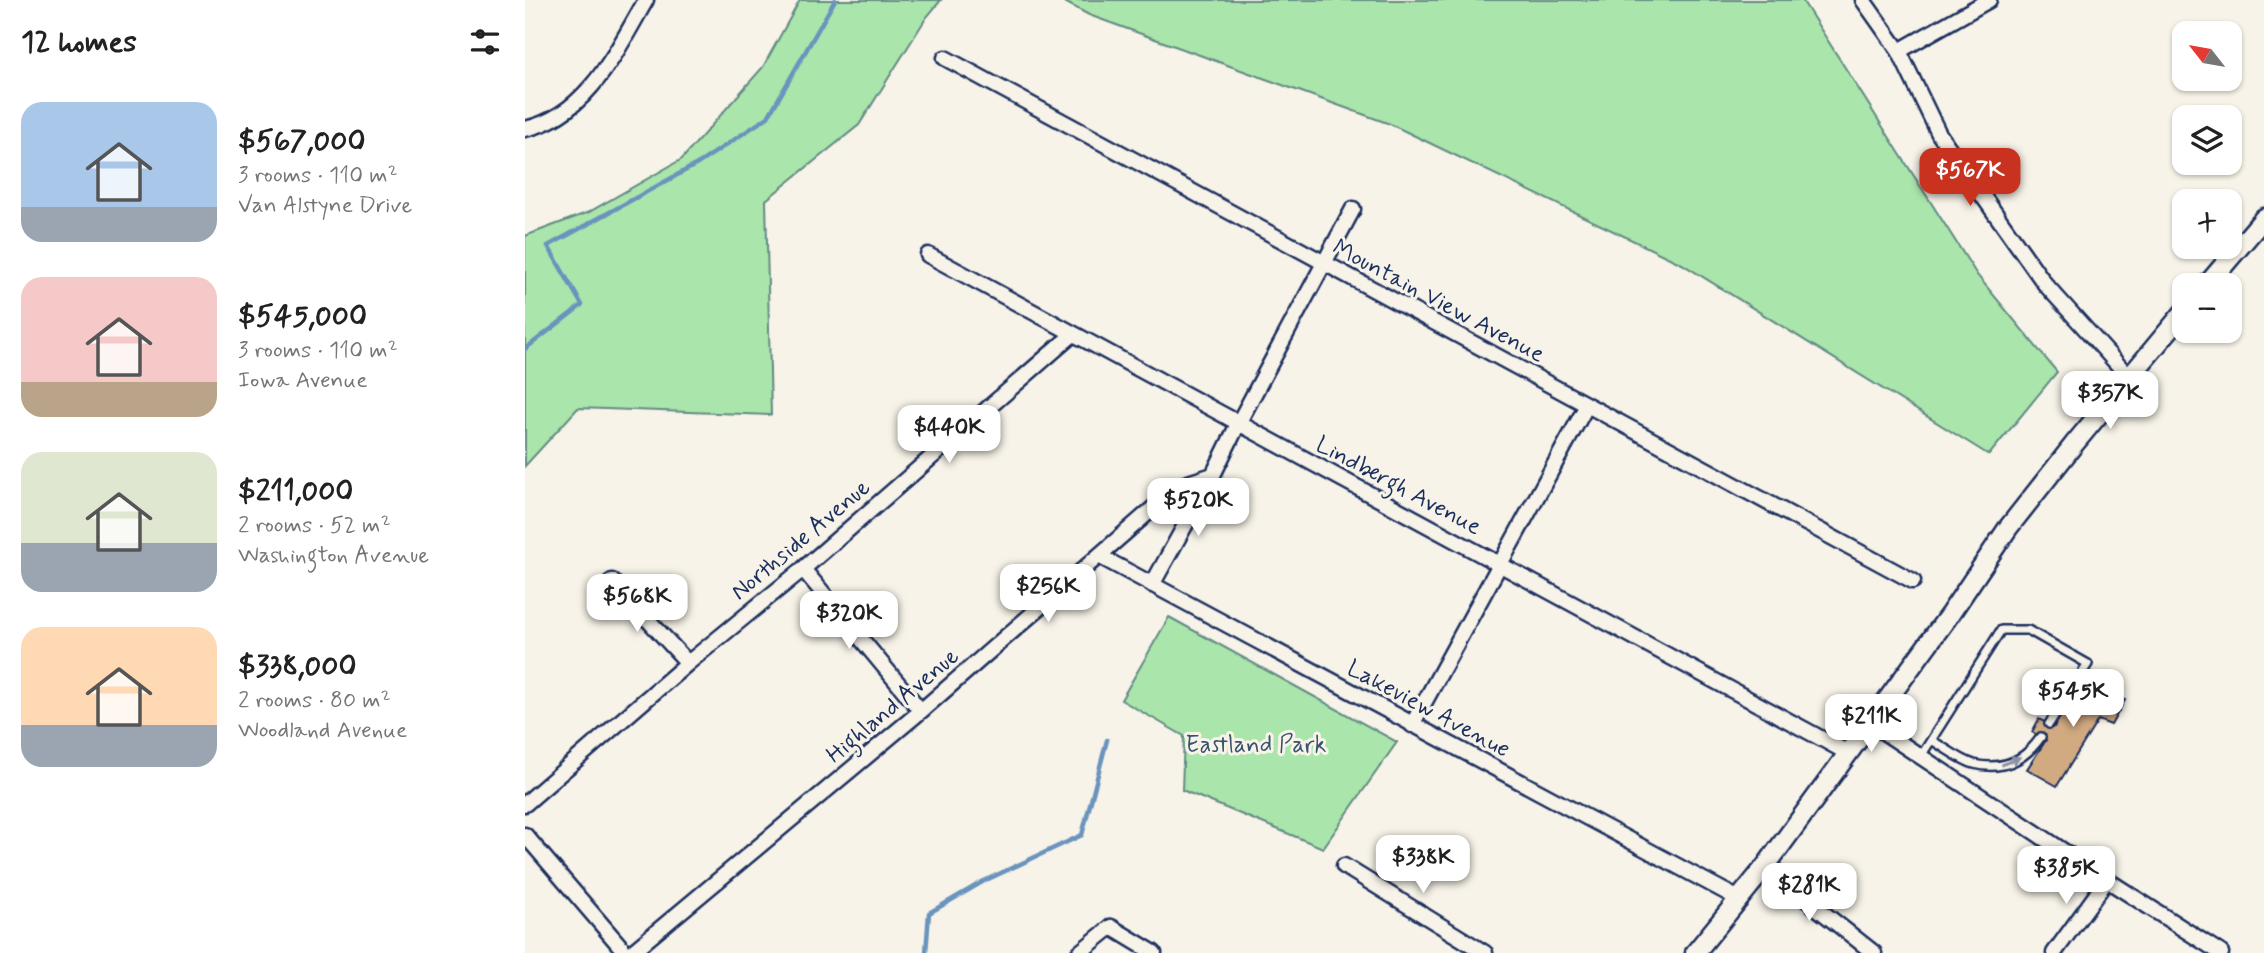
<!DOCTYPE html>
<html lang="en">
<head>
<meta charset="utf-8">
<style>
  body { margin:0; font-family:Mynerve,sans-serif; background:#f2f2f2; color:#222; height:100vh; display:flex; flex-direction:column; font-size:26px; white-space:nowrap }
  * { box-sizing:border-box; margin:0 }
  p { font-size:23px; color:#767676 }
  .icon { flex:none; width:38px; height:38px; fill:none; stroke:currentColor; stroke-width:2; stroke-linecap:round; stroke-linejoin:round }
  .map { position:relative; flex:1; overflow:hidden }
  .sheet { display:flex; flex-direction:column; background:#fff; width:525px }
  .sheet>* { flex:none }
  .needle { width:46px; rotate:301deg }
  .fabs { position:absolute; left:1647px; top:21px; display:grid; gap:14px }
  .fabs a { display:grid; place-items:center; width:70px; height:70px; border-radius:14px; background:#fff; box-shadow:0 2px 5px #0004; font-size:35px }
  .price { position:absolute; translate:-50% -60px; padding:0 16px; border-radius:14px; background:#fff; color:#222; font-size:23px; line-height:46px; filter:drop-shadow(0 2px 4px #0008) }
  .price::after { content:''; position:absolute; left:50%; top:42px; width:21px; height:16px; margin-left:-10px; background:inherit; clip-path:polygon(0 0,100% 0,50% 100%) }
  .price.on { background:#c8321e; color:#fff }
  ul { padding:0; list-style:none }
  li { display:flex; align-items:center; gap:21px; height:175px; padding:0 21px }
  li span { display:grid; place-items:center; flex:none; width:196px; height:140px; border-radius:21px; color:#555 }
  li>.icon { margin-inline-start:auto }
  span .icon { width:84px; height:84px; fill:#fffc; stroke-width:1 }
  li b { font-size:30px }
  h2 { display:flex; justify-content:space-between; align-items:center; height:84px; padding:0 21px; font-size:30px }
  main { display:flex; flex:1; min-height:0 }
  .map>svg:first-child { display:block }
</style>
</head>
<body>
<main>
<section class="sheet">
<h2>12 homes<svg class="icon" aria-label="filters" viewBox="0 0 24 24"><path d="M4 7h16M4 17h16"/><circle cx="9" cy="7" r="2"/><circle cx="15" cy="17" r="2"/></svg></h2>
<ul>
<li><span style="background:linear-gradient(#a9c7e8 75%,#9aa5b1 0)"><svg class="icon" aria-label="home" viewBox="0 0 24 24"><path d="M3 11l9-7 9 7M6 9v11h12V9"/></svg></span><div><b>$567,000</b><p>3 rooms · 110 m²</p><p>Van Alstyne Drive</p></div></li>
<li><span style="background:linear-gradient(#f6c9c9 75%,#b9a48a 0)"><svg class="icon" aria-label="home" viewBox="0 0 24 24"><path d="M3 11l9-7 9 7M6 9v11h12V9"/></svg></span><div><b>$545,000</b><p>3 rooms · 110 m²</p><p>Iowa Avenue</p></div></li>
<li><span style="background:linear-gradient(#dfe7d0 65%,#9aa5b1 0)"><svg class="icon" aria-label="home" viewBox="0 0 24 24"><path d="M3 11l9-7 9 7M6 9v11h12V9"/></svg></span><div><b>$211,000</b><p>2 rooms · 52 m²</p><p>Washington Avenue</p></div></li>
<li><span style="background:linear-gradient(#ffd9b3 70%,#9aa5b1 0)"><svg class="icon" aria-label="home" viewBox="0 0 24 24"><path d="M3 11l9-7 9 7M6 9v11h12V9"/></svg></span><div><b>$338,000</b><p>2 rooms · 80 m²</p><p>Woodland Avenue</p></div></li>
</ul>
</section>
<div class="map">
<svg width="1739" height="953" viewBox="0 0 1739 953">
  <rect width="100%" height="100%" fill="#f7f3e8"/>
  <filter id="ink" filterUnits="userSpaceOnUse"><feTurbulence type="fractalNoise" baseFrequency=".0143" numOctaves="2"/><feDisplacementMap in="SourceGraphic" scale="14" xChannelSelector="R" yChannelSelector="G"/><feConvolveMatrix kernelMatrix="1 2 1 2 8 2 1 2 1" color-interpolation-filters="sRGB"/></filter>
  <g filter="url(#ink)">
    <!-- green -->
    <path fill="#aae5ab" stroke="#628a84" stroke-width="2" d="M275,0H416L401,18L334,125L241,200L246,415L53,408L0,466V236L64,212L157,159L238,67Z
      M536,0H1277L1452,275L1532,372L1464,455L1157,264L865,124L564,15Z
      M644,617L872,742L798,848L657,790L659,736L596,700Z"/>
    <g fill="none" stroke-linecap="round" stroke-linejoin="round">
      <!-- stream -->
      <path stroke="#6a93bd" stroke-width="4.5" d="M0,349L57,305L23,246L174,163L243,117L310,0
        M401,953L404,913L459,881L557,835L582,740"/>
    </g>
    <!-- building -->
    <path fill="#d1aa82" stroke="#1b2f5e" stroke-width="2" d="M1561,676L1600,700L1586,725L1573,720L1532,786L1502,769L1521,740L1507,732L1514,719L1529,727Z"/>
    <g fill="none" stroke-linecap="round" stroke-linejoin="round">
      <!-- service casing -->
      <g stroke="#1b2f5e" stroke-width="12">
        <path id="service" d="M1406,740C1419,747 1435,760 1449,764C1478,771 1500,760 1516,737
          M1396,756L1476,630H1503L1563,664L1524,724"/>
      </g>
      <!-- minor casing -->
      <g stroke="#1b2f5e" stroke-width="19">
        <path id="minor" d="M1338,0L1374,51L1414,134L1520,284L1604,377
          M1374,51L1464,0
          M420,58L1388,581
          M0,129C62,116 92,50 121,0
          M403,255L1323,753
          M574,556L1214,899
          M278,569L396,711
          M87,581L163,663
          M627,585L688,475
          M1345,723L1582,880L1696,953
          M887,725L1062,405
          M0,804L163,663L278,569L547,335
          M0,835L101,953
          M819,866L960,953
          M1240,867L1349,953
          M106,953L396,711L633,504L660,484L688,475L713,424L828,209
          M554,953L586,927L629,953
          M1529,953L1582,880"/>
      </g>
      <!-- tertiary casing -->
      <g stroke="#1b2f5e" stroke-width="23">
        <path id="tertiary" d="M1682,285L1739,218
          M1170,953L1240,867L1425,614L1483,528L1550,443L1659,312"/>
      </g>
      <!-- service -->
      <use href="#service" stroke="#f7f3e8" stroke-width="7"/>
      <!-- minor -->
      <use href="#minor" stroke="#f7f3e8" stroke-width="14"/>
      <!-- tertiary -->
      <use href="#tertiary" stroke="#f7f3e8" stroke-width="18"/>
    </g>
    <!-- one-way arrows -->
    <defs><path id="oneway-solid" d="M-6-.8H1V-3.2L6.5 0L1 3.2V.8H-6Z" transform="scale(1.75)"/></defs>
    <use fill="#8991a3" href="#oneway-solid" transform="translate(1486 761) rotate(-23)"/>
  </g>
  <g text-anchor="middle" stroke-width="6" stroke-linejoin="round" paint-order="stroke">
    <!-- street labels -->
    <g font-size="24" fill="#1b2f5e" stroke="#f7f3e8">
      <text transform="translate(914 300) rotate(28)" y="8">Mountain View Avenue</text>
      <text transform="translate(874 485) rotate(28)" y="8">Lindbergh Avenue</text>
      <text transform="translate(275 539) rotate(-40)" y="8">Northside Avenue</text>
      <text transform="translate(367 705) rotate(-40)" y="8">Highland Avenue</text>
      <text transform="translate(904 708) rotate(28)" y="8">Lakeview Avenue</text>
    </g>
    <!-- park labels -->
    <g font-size="24" fill="#38536d" stroke="#f7f3e8">
      <text x="731" y="752">Eastland Park</text>
    </g>
  </g>
</svg>
<div class="fabs">
<a><svg class="needle" viewBox="-14 -14 28 28"><path d="M0-13l5 13h-10z" fill="#e53935"/><path d="M0 13l5-13h-10z" fill="#767676"/></svg></a>
<a><svg class="icon" aria-label="layers" viewBox="0 0 24 24"><path d="M12 4l9 5-9 5-9-5zM3 14l9 5 9-5"/></svg></a>
<a>+</a>
<a>−</a>
</div>
<b class="price on" style="left:1445px;top:208px">$567K</b>
<b class="price" style="left:1585px;top:431px">$357K</b>
<b class="price" style="left:424px;top:465px">$440K</b>
<b class="price" style="left:673px;top:538px">$520K</b>
<b class="price" style="left:523px;top:624px">$256K</b>
<b class="price" style="left:112px;top:634px">$568K</b>
<b class="price" style="left:324px;top:651px">$320K</b>
<b class="price" style="left:1548px;top:729px">$545K</b>
<b class="price" style="left:1346px;top:754px">$211K</b>
<b class="price" style="left:898px;top:895px">$338K</b>
<b class="price" style="left:1541px;top:906px">$385K</b>
<b class="price" style="left:1284px;top:923px">$281K</b>
</div>
</main>
</body>
</html>
